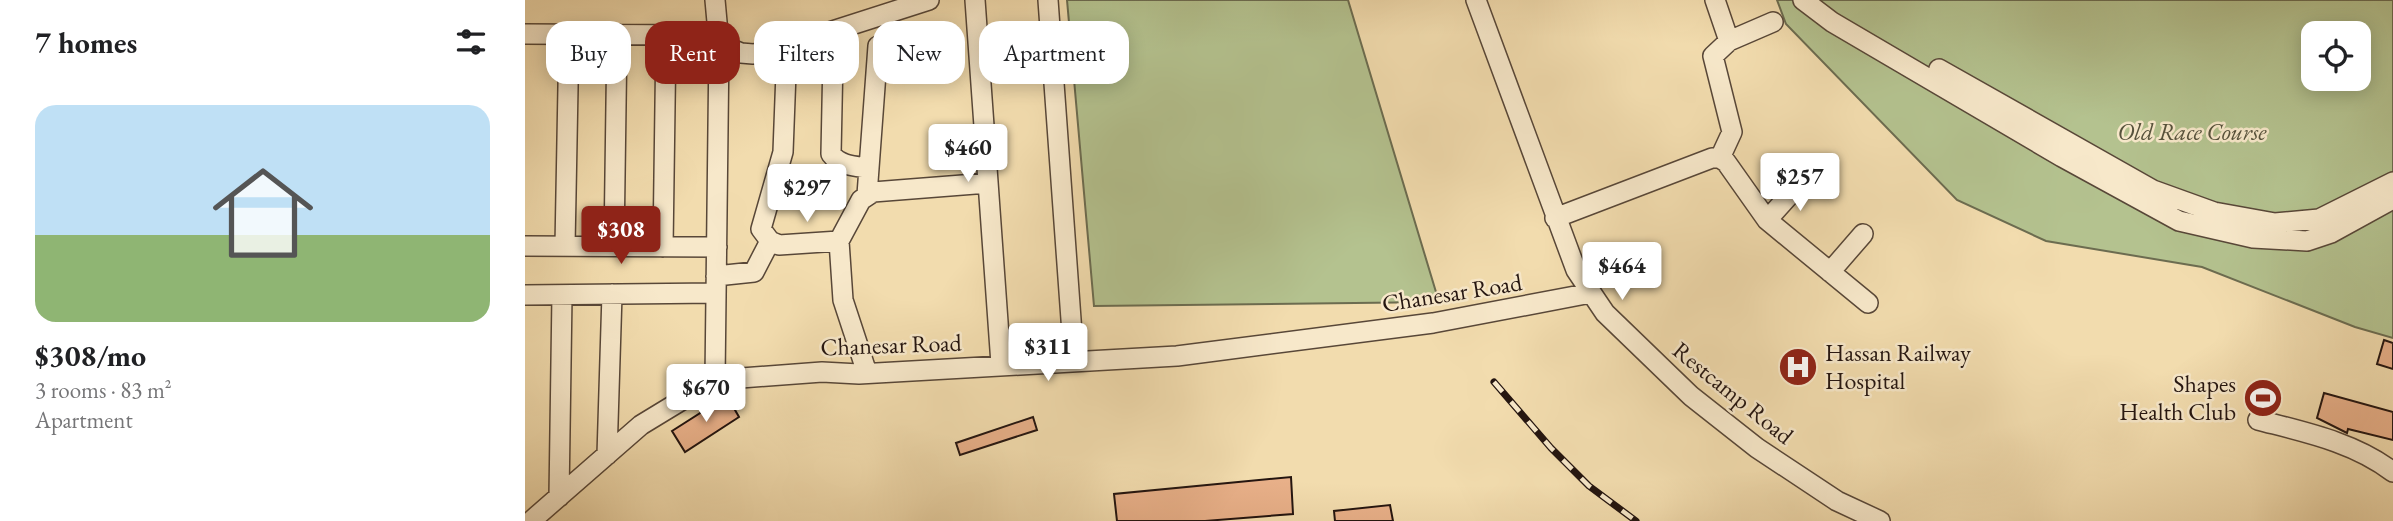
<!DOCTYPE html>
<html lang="en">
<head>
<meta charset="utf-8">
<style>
  body { margin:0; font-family:"EB Garamond",serif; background:#f2f2f2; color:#202124; height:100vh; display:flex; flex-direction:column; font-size:26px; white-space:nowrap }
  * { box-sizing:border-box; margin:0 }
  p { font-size:23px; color:#757577 }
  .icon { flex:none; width:38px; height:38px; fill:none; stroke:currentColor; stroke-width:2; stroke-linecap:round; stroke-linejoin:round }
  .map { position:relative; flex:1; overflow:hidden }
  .side { display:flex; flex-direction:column; background:#fff; width:525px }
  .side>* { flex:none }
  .banner { position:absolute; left:21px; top:21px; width:665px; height:63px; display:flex; gap:14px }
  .controls { position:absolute; left:1776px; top:21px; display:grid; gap:14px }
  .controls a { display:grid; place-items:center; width:70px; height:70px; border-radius:14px; background:#fff; box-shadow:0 4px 18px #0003; font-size:35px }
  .price { position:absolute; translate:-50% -60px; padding:0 16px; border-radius:7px; background:#fff; color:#222; font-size:23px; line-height:46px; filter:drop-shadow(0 2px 4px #0008) }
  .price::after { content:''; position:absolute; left:50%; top:42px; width:21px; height:16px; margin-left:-10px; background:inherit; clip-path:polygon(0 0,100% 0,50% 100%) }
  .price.on { background:#8f2418; color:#fff }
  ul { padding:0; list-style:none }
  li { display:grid; align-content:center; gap:14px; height:371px; padding:0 35px }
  li span { display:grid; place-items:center; height:217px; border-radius:21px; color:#555 }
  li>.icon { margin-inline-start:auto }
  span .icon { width:126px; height:126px; fill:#fffc; stroke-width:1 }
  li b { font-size:30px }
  h2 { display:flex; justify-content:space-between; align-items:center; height:84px; padding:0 35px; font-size:30px }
  .chip { padding:0 24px; border-radius:21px; background:#fff; box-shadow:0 4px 18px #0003; font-size:24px; line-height:63px }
  .chip.on { background:#8f2418; color:#fff }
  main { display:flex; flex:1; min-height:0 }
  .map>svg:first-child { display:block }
</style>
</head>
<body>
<main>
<section class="side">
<h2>7 homes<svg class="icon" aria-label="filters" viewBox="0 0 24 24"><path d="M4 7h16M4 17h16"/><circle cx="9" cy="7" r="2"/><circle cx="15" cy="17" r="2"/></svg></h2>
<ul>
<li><span style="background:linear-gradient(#bfe0f5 60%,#8fb573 0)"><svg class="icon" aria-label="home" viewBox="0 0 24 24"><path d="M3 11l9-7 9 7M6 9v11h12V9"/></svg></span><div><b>$308/mo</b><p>3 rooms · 83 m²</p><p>Apartment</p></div></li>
</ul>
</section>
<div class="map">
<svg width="1868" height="521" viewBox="0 0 1868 521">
  <rect width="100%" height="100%" fill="#f2dcae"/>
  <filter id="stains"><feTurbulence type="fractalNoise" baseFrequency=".00286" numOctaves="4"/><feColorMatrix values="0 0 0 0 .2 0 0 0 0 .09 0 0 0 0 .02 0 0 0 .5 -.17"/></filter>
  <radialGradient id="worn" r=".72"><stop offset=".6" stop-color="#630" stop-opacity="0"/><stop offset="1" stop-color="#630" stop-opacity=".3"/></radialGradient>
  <!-- green -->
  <path fill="#b4c28f" stroke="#6c6c50" stroke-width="2" fill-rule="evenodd" d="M542,0H823L914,302L569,306Z
    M1252,0H1868V338L1830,327L1677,267L1521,241L1432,200L1261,24ZM1788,33H1834V79H1788Z"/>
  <!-- building -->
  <path fill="#e8b089" stroke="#241510" stroke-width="2" d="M1859,340L1868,343V369L1852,364Z
    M1799,393L1868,412V440L1823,429L1822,433L1792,418Z
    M202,396L214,417L160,452L147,431Z
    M508,417L512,430L435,455L431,443Z
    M766,477L768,514L680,521H592L589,494Z
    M865,505L868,521H810L809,511Z"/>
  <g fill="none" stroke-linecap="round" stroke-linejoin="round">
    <!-- minor casing -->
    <g stroke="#584738" stroke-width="22">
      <path id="minor" d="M190,0L194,44L190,380
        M450,0L476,364
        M523,0L549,361
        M951,0L1051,270L1080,313L1166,396L1232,448L1312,501L1355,521
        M1190,0L1204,41L1188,56L1207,132L1195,158
        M1278,0L1307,22L1537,157L1654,221L1728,238L1782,241L1806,233L1868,199
        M0,34L172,35L216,53L228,54L245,51L404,0
        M1204,41L1248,22
        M262,46L258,152L236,229L245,241L254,245L314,241L336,200L348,192L463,183
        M308,57L306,154C315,166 329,166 344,168
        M1414,69L1628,190L1689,212L1750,223L1794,219L1868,182
        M342,195L353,46
        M1030,218L1187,158H1195L1201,162L1242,220L1343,303
        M1242,220L1279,179
        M314,241L318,300L342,373
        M0,246L192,247
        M40,246L44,34
        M89,246L92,34
        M138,247L141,35
        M1305,272L1338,234
        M191,276L229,272L245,241
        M0,295L191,293
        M1733,420C1779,432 1829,442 1868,472
        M82,455L87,294
        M34,497L37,295
        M6,521L116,425L190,380L297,372L334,374L652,356L908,323L1066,293"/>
    </g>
    <!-- minor -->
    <use href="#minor" stroke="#f7e8ca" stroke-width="19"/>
    <!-- rail casing -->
    <g stroke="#241510" stroke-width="7">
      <path id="rail" d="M969,382L1026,448L1064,486L1111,521"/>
    </g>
    <!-- rail -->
    <use href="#rail" stroke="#f7e8ca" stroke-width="4.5" stroke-dasharray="13" stroke-linecap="butt"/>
  </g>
  <!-- icons -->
  <defs>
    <g id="hospital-disc" transform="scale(2.0125)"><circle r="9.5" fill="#8f2418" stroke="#f7e8ca"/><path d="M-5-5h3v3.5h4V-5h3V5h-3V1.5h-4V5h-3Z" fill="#fff"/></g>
    <g id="stadium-disc" transform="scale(2.0125)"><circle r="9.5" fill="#8f2418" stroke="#f7e8ca"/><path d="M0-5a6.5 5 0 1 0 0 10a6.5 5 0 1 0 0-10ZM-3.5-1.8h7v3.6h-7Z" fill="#fff"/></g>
  </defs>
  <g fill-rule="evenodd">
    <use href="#hospital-disc" x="1273" y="367"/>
    <use href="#stadium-disc" x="1738" y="398"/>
  </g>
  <g text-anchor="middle" stroke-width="5" stroke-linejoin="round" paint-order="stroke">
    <!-- park labels -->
    <g font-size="24" font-style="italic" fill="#56523c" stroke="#f7e8ca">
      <text x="1667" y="140">Old Race Course</text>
    </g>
    <!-- street labels -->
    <g font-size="24" fill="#241510" stroke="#f7e8ca">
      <text transform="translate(927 293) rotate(-9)" y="8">Chanesar Road</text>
      <text transform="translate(366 345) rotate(-2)" y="8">Chanesar Road</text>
      <text transform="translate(1208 393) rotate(39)" y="8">Restcamp Road</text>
    </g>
    <!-- poi labels -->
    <g font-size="24" fill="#241510" stroke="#f7e8ca" text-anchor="start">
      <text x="1300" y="361">Hassan Railway<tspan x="1300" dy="28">Hospital</tspan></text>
      <text x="1711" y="392" text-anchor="end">Shapes<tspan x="1711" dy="28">Health Club</tspan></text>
    </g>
  </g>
  <rect width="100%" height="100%" filter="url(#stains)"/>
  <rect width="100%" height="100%" fill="url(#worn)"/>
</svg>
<div class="controls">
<a><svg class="icon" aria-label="locate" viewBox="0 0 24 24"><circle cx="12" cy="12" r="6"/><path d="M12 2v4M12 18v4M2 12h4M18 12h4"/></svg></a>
</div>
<b class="price" style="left:443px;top:184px">$460</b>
<b class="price" style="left:1275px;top:213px">$257</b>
<b class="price" style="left:282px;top:224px">$297</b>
<b class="price on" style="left:96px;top:266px">$308</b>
<b class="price" style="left:1097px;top:302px">$464</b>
<b class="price" style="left:523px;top:383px">$311</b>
<b class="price" style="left:181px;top:424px">$670</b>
<div class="banner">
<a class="chip">Buy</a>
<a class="chip on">Rent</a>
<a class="chip">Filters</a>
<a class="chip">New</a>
<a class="chip">Apartment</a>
</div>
</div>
</main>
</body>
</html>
